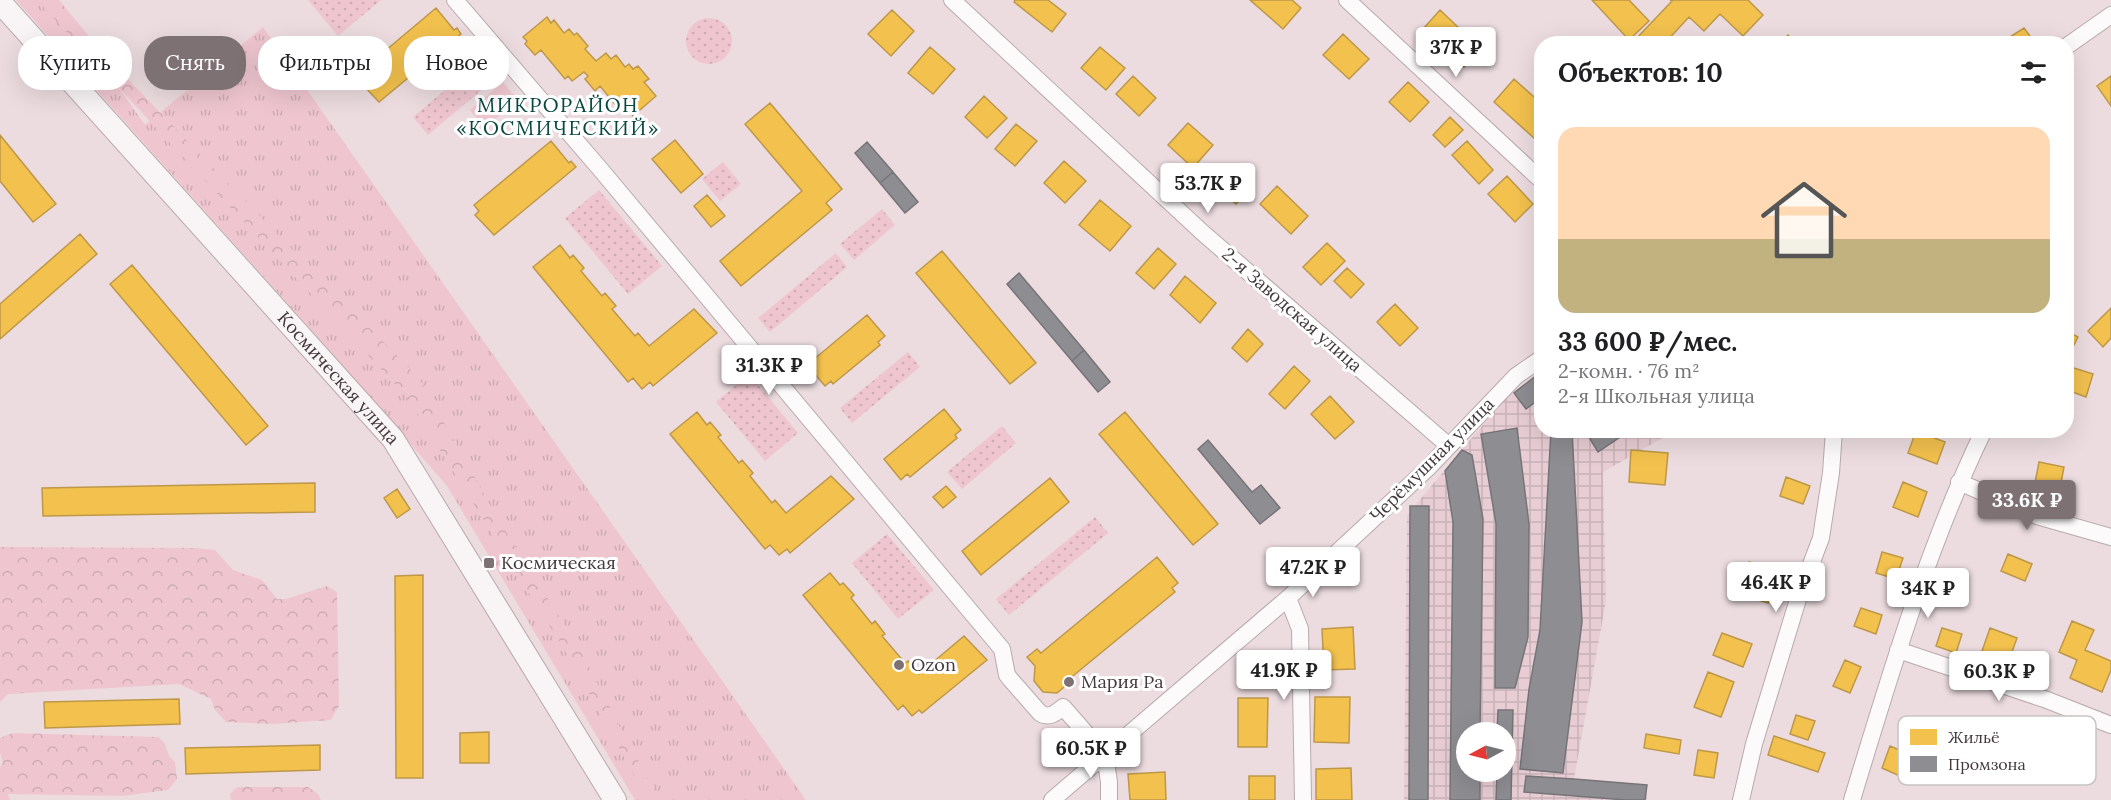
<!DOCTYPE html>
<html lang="ru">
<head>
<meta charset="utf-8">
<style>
  body { margin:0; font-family:Lora,serif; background:#f6f6f6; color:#202124; height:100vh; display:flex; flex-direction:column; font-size:22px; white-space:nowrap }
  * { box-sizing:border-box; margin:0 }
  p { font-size:20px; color:#757577 }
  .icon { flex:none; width:33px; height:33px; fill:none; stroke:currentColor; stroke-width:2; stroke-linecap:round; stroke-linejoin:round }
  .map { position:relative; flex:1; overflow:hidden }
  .details { position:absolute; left:1534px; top:36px; width:540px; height:402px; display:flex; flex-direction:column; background:#fff; border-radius:24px; box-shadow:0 6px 24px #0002 }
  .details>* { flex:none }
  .top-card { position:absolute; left:18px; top:36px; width:570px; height:54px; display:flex; gap:12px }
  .needle { width:39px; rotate:263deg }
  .buttons { position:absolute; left:1456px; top:722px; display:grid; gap:12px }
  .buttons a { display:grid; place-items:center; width:60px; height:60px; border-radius:50%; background:#fff; box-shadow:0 6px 24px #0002; font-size:30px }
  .price { position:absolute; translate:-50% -51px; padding:0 14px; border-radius:6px; background:#fff; color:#222; font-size:20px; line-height:39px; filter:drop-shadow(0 2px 3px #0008) }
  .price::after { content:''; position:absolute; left:50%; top:36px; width:18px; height:14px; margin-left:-9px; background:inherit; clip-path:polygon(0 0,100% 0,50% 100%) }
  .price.on { background:#7e7174; color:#fff }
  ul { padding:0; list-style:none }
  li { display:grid; align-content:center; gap:12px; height:318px; padding:0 24px }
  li+li { border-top:2px solid #e0e0e0 }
  li span { display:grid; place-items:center; height:186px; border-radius:18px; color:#555 }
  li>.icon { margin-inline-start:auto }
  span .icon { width:108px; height:108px; fill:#fffc; stroke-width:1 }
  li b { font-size:26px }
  h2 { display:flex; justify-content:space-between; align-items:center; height:72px; padding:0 24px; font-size:26px }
  .tag { padding:0 21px; border-radius:24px; background:#fff; box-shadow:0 6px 24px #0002; font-size:21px; line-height:54px }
  .tag.on { background:#7e7174; color:#fff }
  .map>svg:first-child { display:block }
</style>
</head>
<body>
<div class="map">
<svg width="2111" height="800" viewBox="0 0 2111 800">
  <defs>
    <pattern id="industrial-grid" width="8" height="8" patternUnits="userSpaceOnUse" patternTransform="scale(1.5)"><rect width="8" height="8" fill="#e8ced4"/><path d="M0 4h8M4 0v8" fill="none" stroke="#c8b2b7"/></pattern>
    <pattern id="grass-tufts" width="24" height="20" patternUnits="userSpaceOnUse" patternTransform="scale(1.5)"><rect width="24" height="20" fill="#efc6d0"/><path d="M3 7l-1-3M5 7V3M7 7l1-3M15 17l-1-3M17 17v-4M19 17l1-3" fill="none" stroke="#ceabb3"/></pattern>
    <pattern id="forest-crowns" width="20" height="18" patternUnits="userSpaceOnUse" patternTransform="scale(1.5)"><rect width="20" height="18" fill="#efc6d0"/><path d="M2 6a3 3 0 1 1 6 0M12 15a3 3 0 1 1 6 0" fill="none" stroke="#ceabb3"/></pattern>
    <pattern id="park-dots" width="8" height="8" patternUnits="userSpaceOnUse" patternTransform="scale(1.5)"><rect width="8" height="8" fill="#efc6d0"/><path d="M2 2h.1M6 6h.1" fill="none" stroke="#ceabb3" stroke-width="1.8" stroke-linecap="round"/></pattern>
  </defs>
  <rect width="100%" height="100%" fill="#ecdce0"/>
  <!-- industrial -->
  <path fill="url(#industrial-grid)" fill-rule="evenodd" d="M1542,373V430L1675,431L1603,472L1606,601L1574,779L1647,785V800H1404L1407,515L1506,397ZM1467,732H1506V771H1467Z"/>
  <!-- grass -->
  <path fill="url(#grass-tufts)" d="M16,0H57L145,125L263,27L806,800H635L447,486L305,323Z"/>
  <!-- forest -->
  <path fill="url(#forest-crowns)" d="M37,0H59L103,53L273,230L419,378L498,519L582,653L626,739L660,800H648L570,659L407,397Z
    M0,547L197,548L215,550L233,570L262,580L277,599H286L327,586L337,592L339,706L331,720L272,724L226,722L215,710L211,699L179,684L8,694L0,702Z
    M13,733L159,737L165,744L169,756L175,762L177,779L168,790L123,796L8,794L10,800H0V767L3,763L0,752V738Z
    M237,787H308L318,794L321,800H231L230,794Z"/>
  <!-- park -->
  <path fill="url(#park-dots)" d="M308,0H381L338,36Z
    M686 41a23 23 0 1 1 46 0a23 23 0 1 1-46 0Z
    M483,58L498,76L428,135L413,117Z
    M723,162L741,184L720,201L702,179Z
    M599,190L662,266L628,294L565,218Z
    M882,209L895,225L854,260L840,244Z
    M836,253L847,267L770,332L758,318Z
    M908,352L920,367L852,423L840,408Z
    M749,374L798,433L765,461L716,402Z
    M1002,426L1016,443L962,489L947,472Z
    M1095,517L1108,533L1009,615L996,599Z
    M887,534L934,590L898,619L852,563Z"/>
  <!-- garden -->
  <path fill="#efc6d0" d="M503,82L518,100L485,128L470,110Z"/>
  <!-- homes -->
  <path fill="#f2c14e" stroke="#be9848" stroke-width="1.5" d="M1015,0H1048L1066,14L1052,32L1014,2Z
    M1250,0H1292L1301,8L1283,29Z
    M1592,0H1629L1649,21L1629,40Z
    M1670,0H1748L1763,15L1743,36L1720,14L1704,31L1689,17L1664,44H1635L1633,42L1672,1Z
    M436,8L454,30L457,28L461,34L379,102L360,82L365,78L360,72Z
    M892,10L914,31L891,56L868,34Z
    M1440,10L1481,49L1464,67L1423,29Z
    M547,17L551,23L554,20L564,33L569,29L574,35L577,33L588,46L585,49L596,61L606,53L611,59L616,55L625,67L629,64L633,69L638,66L649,79L644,82L656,96L633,116L628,110L623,114L600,86L595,91L585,79L588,76L584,72L572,81L568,76L565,79L541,50L535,55L525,44L527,41L523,37Z
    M2024,28L2030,36L2019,44H2007L2005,40Z
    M1343,34L1369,59L1349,79L1323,55Z
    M1788,35L1797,44H1779Z
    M930,47L955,69L933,94L908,73Z
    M1100,47L1125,68L1106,90L1081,68Z
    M1133,76L1156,98L1139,116L1116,94Z
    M2111,76V106L2097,86Z
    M1514,79L1542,104V132L1535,139L1494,102Z
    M1408,82L1429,102L1410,122L1389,102Z
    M984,96L1007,118L987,138L965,117Z
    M770,103L842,189L826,203L832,210L741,286L720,261L802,191L745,124Z
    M1450,117L1463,130L1445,147L1433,135Z
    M1188,123L1213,145L1193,168L1168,145Z
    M1016,124L1037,141L1015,166L995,149Z
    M0,135L56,204L33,222L0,181Z
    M675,140L703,174L681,193L652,159Z
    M551,141L569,163L571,161L576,167L494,235L475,215L479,211L474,205Z
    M1467,141L1493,170L1479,184L1452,155Z
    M1064,161L1086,181L1065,203L1044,183Z
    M1227,169L1249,189L1236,204L1213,185Z
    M1507,176L1533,204L1515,222L1488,194Z
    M1277,186L1308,216L1291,234L1260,204Z
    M707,195L725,216L711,227L694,206Z
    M1100,200L1131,226L1110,251L1079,225Z
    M80,234L97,254L0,339V304Z
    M1327,243L1345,261L1321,285L1303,267Z
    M560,245L570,258L573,255L584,268L581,271L602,296L605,293L616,306L612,309L635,336L638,333L649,346L694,309L717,333L653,386L650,382L642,389L633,378L628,382L533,267Z
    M1158,248L1176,264L1154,289L1136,273Z
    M942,251L1036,363L1010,384L916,273Z
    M132,265L268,426L246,445L110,284Z
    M1347,268L1364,284L1351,298L1334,281Z
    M1185,276L1216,303L1200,323L1170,295Z
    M1395,304L1418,328L1400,346L1377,322Z
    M2111,308V338L2103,347L2088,331Z
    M867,315L885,336L878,342L880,345L833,384L831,381L825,386L807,365Z
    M1248,329L1263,344L1247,362L1232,348Z
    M2067,331L2078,337L2070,353L2067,351Z
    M1294,366L1310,381L1285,409L1269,394Z
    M2074,368L2093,374L2086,397L2067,390Z
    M1330,396L1354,422L1335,439L1311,414Z
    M944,409L961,430L955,435L957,438L910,477L907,474L901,480L884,459Z
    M697,412L707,425L710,422L721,435L718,437L739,463L742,460L753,473L750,476L772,503L775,500L786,513L831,476L854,499L790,553L787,549L779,555L770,545L765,549L670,434Z
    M1125,412L1218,524L1193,545L1099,434Z
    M1916,431L1945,442L1937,464L1908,453Z
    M1631,450L1668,453L1665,485L1629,482Z
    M2039,462L2064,467L2059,493L2034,488Z
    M1786,477L1810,486L1803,504L1780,496Z
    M1050,478L1069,502L981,575L962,551Z
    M1903,482L1927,492L1918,517L1893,507Z
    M315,483V512L43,516L42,488Z
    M946,486L956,497L943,508L933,497Z
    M397,489L410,509L397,518L384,498Z
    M1882,552L1903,558L1896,579L1876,573Z
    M2008,554L2032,564L2025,581L2001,571Z
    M1157,557L1178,583L1172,588L1175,592L1068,680L1070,682L1057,693L1043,692L1034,681L1035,666L1027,657L1037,649L1041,653Z
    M1749,562L1778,570L1768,603L1739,594Z
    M830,573L840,585L843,583L854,595L851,598L872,624L875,621L885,634L882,636L905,663L908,661L919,674L964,636L987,660L922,713L919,710L912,716L903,705L898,710L803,595Z
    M423,575V778H396L395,576Z
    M1861,608L1882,615L1876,634L1854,626Z
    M2072,621L2094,630L2085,650L2111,661V670L2102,692L2070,678L2077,660L2059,652Z
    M1353,627L1355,669L1324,670L1322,629Z
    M1942,628L1962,634L1956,653L1936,646Z
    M1990,628L2017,638L2008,663L1981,654Z
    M1722,633L1752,644L1743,667L1713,655Z
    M1845,660L1861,667L1850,693L1833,686Z
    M1708,672L1734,682L1721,717L1694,707Z
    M1315,697H1350L1349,743L1314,742Z
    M1238,698H1268L1267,747H1238Z
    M179,699L180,724L45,728L44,702Z
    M1796,715L1815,721L1808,740L1790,734Z
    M489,732V763H460V733Z
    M1646,734L1681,740L1679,754L1644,748Z
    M1774,736L1825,753L1818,772L1768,755Z
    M320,745V770L186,774L185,748Z
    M1890,746L1911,755L1902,777L1882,768Z
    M1698,750L1718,753L1714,778L1694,775Z
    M1351,768L1352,800H1316V769Z
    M1165,772L1166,800H1130L1128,774Z
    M1249,776H1275V800H1249Z"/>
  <!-- industry -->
  <path fill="#8d8d92" stroke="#777478" stroke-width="1.5" d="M867,142L893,172L880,183L855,153Z
    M893,172L918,202L905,213L880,183Z
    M1019,273L1084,350L1072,361L1007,284Z
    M1084,350L1110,382L1098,392L1072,361Z
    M1542,371V397L1526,409L1514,393Z
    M1517,428L1529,524L1528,637L1515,688H1495L1496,524L1481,434Z
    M1551,430H1572L1582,622L1563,773L1520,769L1529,689L1540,630Z
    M1602,430H1629V431L1598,452L1590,439Z
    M1208,440L1252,492L1261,485L1280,508L1260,524L1198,449Z
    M1462,450L1472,455L1483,519L1480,732H1467V771H1480V800H1450L1453,522L1445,471Z
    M1410,506H1429L1428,800H1409Z
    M1498,710H1513L1511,800H1496L1497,771H1506V732H1497Z
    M1526,776L1574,779L1647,785L1645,800H1626L1524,792Z"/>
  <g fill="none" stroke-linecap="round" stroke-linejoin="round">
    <!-- street casing -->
    <g stroke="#b7aaad" stroke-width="18">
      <path id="street" d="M455,0L601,170L1002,649L1007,675L1011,680L1040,713C1049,719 1056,713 1063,707L1105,755L1109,782V800
        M952,0L1203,233L1449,446
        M1347,0L1542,181
        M2067,46L2111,15
        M1959,482L2037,516L2111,537
        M1288,598L1300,629L1303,800
        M1898,650L2047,700L2111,725
        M1052,800L1288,598L1428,468L1516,376L1542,358
        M1741,800L1754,744L1799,596L1821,538L1831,473L1834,430
        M1852,800C1890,675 1927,548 1984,430"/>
    </g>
    <!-- secondary casing -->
    <g stroke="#b7aaad" stroke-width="24">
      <g id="secondary">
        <path id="s1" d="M0,2L393,439L615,800"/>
      </g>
    </g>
    <!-- street -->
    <use href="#street" stroke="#fcfafa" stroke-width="16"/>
    <!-- secondary -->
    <use href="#secondary" stroke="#f9f4f5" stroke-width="22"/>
  </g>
  <!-- markers -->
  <g fill="#7e7174" stroke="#fff" stroke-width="2">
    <rect x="483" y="557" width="12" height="12" rx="3"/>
    <circle cx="899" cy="665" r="6"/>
    <circle cx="1069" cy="682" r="6"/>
  </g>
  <g text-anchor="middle" stroke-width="6" stroke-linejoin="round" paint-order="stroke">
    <!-- street labels -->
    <g font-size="18" fill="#43383a" stroke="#fff">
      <text transform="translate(1292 310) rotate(41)" y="6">2-я Заводская улица</text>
      <text dy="6" stroke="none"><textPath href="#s1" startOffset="506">Космическая улица</textPath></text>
      <text transform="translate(1432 460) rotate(-45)" y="6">Черёмушная улица</text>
    </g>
    <!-- poi labels -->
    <g font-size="18" fill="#43383a" stroke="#fff" text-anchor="start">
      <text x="501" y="569">Космическая</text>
      <text x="911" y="671">Ozon</text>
      <text x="1081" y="688">Мария Ра</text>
    </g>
    <!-- neighbourhood labels -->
    <g font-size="20" letter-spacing="1.5" fill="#09473f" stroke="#fff">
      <text x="558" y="112">МИКРОРАЙОН<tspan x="558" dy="23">«КОСМИЧЕСКИЙ»</tspan></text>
    </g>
  </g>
  <!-- legend -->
  <rect x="1898" y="716" width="198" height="69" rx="9" fill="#fff" stroke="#c7c3c4" stroke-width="1.5"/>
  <rect x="1910" y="729" width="27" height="16" fill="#f2c14e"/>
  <rect x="1910" y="756" width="27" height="16" fill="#8d8d92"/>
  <g font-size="16" fill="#43383a">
    <text x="1948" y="743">Жильё</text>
    <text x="1948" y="770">Промзона</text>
  </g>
</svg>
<div class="buttons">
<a><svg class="needle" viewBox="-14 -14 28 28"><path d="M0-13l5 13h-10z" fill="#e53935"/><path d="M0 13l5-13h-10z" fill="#757577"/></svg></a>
</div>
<b class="price" style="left:1456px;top:78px">37K ₽</b>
<b class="price" style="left:1208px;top:214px">53.7K ₽</b>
<b class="price" style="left:769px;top:396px">31.3K ₽</b>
<b class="price on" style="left:2027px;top:531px">33.6K ₽</b>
<b class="price" style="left:1313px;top:598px">47.2K ₽</b>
<b class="price" style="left:1776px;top:613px">46.4K ₽</b>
<b class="price" style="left:1928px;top:619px">34K ₽</b>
<b class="price" style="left:1284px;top:701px">41.9K ₽</b>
<b class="price" style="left:1999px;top:702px">60.3K ₽</b>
<b class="price" style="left:1091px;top:779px">60.5K ₽</b>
<div class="top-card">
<a class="tag">Купить</a>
<a class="tag on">Снять</a>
<a class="tag">Фильтры</a>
<a class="tag">Новое</a>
</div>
<section class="details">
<h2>Объектов: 10<svg class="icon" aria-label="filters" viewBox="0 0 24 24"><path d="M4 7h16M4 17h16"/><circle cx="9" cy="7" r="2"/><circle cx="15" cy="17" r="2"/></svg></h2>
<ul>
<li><span style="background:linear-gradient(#ffd9b3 60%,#c2b280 0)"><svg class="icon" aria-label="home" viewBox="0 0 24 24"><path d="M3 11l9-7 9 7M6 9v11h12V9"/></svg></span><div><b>33 600 ₽/мес.</b><p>2-комн. · 76 m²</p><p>2-я Школьная улица</p></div></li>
</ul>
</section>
</div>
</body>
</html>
